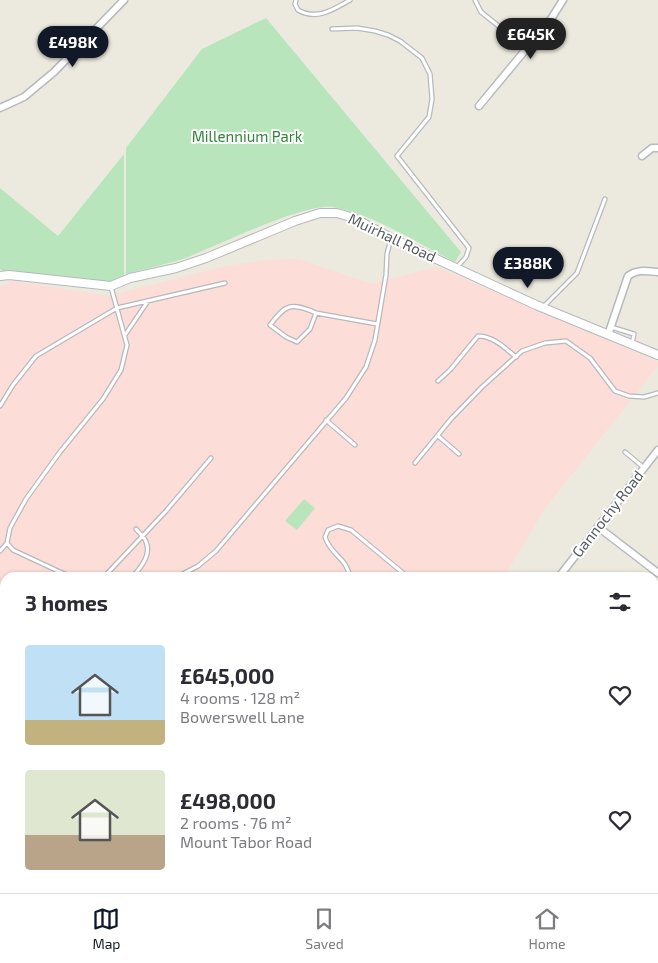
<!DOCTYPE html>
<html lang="en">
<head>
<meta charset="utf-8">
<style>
  body { margin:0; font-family:"Exo 2",sans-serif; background:#f2f2f3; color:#2b2b33; height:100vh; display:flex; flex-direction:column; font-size:19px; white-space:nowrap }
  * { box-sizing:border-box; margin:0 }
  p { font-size:16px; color:#7c7c81 }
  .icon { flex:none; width:28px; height:28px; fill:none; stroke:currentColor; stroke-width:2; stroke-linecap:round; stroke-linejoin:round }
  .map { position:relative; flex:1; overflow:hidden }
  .sheet { position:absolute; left:0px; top:572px; width:659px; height:321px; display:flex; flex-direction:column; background:#fff; border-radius:15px 15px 0 0; box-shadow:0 1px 4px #0004 }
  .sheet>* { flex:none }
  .price { position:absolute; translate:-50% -42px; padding:0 11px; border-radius:18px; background:#111827; color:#fff; font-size:16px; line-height:32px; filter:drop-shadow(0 1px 2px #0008) }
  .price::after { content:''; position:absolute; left:50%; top:30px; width:15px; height:11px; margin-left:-8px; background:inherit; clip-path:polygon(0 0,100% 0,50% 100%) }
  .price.selected { background:#222; color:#fff }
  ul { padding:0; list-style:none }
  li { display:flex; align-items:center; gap:15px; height:125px; padding:0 25px }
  li span { display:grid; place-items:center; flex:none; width:140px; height:100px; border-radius:5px; color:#555 }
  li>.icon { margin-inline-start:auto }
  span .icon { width:60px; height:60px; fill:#fffc; stroke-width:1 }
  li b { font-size:21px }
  h2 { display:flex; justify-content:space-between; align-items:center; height:60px; padding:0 25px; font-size:21px }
  .menu { display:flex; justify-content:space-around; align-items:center; height:70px; border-top:1px solid #e1e1e2; background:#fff; font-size:14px; color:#7c7c81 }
  .menu a { display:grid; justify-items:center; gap:2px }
  .menu .selected { color:#111827 }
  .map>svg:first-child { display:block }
</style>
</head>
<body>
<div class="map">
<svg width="658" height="893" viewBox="0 0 658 893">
  <rect width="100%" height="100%" fill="#eceade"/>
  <!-- medical -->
  <path fill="#fcddd7" d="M299,259L371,284L437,267L658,362V366L546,507L504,577L5,578V808L0,810V287L13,281L108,296L221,267L265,260Z"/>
  <!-- green -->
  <path fill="#b8e5bb" d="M266,18L461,252L455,262C420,244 370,213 333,207C302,203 218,246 185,258C166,265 146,268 126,274V148L202,49Z
    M124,154V273L126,280L111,286L9,275L0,269V188L58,236Z
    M304,499L315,508L297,530L285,521Z"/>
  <!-- water -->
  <path fill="#9bcdff" d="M658,817V857L654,854V820Z"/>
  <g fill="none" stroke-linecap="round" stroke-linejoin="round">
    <!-- stream -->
    <path stroke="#9bcdff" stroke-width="2.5" d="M0,818L5,817"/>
    <!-- service casing -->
    <g stroke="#b6b9be" stroke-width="5.5">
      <path id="service" d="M296,0L295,4L298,10C317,21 334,9 350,0
        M475,0L481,12L501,28
        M332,29L357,28L375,31L388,35L400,41L422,58L430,74L432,99L429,117L397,156L469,248L466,257L457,267
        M543,307L577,273L605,199
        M316,313C291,302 286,304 270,325L286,337L297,342L310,329L316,313L377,324
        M611,327L634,334L632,344
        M125,335L148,301
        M438,381L450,370L478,336C493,336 505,348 516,357
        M0,406L13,385L36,356L117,308L225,283
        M326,420L355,445
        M438,436L459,454
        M625,452L643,467
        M415,463L451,419L482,387L522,351L545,343L566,341L590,358L615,391L629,396L644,397L658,393
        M7,543L13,550L73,578
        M0,551L7,543L10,528L26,499L60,452L103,399L121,370L127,345L111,287
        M103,578L166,511L211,458
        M131,578C140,569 152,555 146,542C145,537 139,533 136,529
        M175,578L198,566L216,551L346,398L366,367L375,340L386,275L387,254L391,238
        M350,578C347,557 331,556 325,537L328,530L338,526L351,530L409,578
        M212,889L218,893
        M312,893L316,889"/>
    </g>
    <!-- minor casing -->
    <g stroke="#b6b9be" stroke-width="9">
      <path id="minor" d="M479,106L551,19L563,0
        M0,108L24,97L54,72L124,0
        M642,156L652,148H658
        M608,335L628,276C637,269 647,271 658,272
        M598,527L658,573
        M558,578L658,450
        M654,712L658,715
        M654,869L658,872
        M654,885H658
        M371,889L379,893
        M507,889L513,893
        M259,893L262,889
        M559,893L580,889
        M625,893L626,889"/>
    </g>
    <!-- tertiary casing -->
    <g stroke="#b6b9be" stroke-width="10">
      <path id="tertiary" d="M0,276L9,275L111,286L130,278L176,268L206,258L295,221L320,213H337L354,218L391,238L536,305L658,355"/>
    </g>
    <!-- service -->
    <use href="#service" stroke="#fff" stroke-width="3"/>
    <!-- minor -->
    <use href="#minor" stroke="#fff" stroke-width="6"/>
    <!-- tertiary -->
    <use href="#tertiary" stroke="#fff" stroke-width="8"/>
  </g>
  <g text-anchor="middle" stroke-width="4" stroke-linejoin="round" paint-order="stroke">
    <!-- park labels -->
    <g font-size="15" fill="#30863a" stroke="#fff">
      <text x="247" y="142">Millennium Park</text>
    </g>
    <!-- street labels -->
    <g font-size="15" fill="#575b60" stroke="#fff">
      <text transform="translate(392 238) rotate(25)" y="5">Muirhall Road</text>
      <text transform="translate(608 514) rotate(-52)" y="5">Gannochy Road</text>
    </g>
  </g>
</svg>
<b class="price selected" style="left:531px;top:60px">£645K</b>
<b class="price" style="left:73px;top:68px">£498K</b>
<b class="price" style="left:528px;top:289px">£388K</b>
<section class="sheet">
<h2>3 homes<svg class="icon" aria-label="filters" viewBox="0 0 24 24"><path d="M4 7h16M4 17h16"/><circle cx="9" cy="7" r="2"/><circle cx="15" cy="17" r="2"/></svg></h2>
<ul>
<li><span style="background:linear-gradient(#bfe0f5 75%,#c2b280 0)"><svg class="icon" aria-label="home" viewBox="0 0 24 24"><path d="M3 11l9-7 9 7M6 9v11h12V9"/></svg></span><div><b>£645,000</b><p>4 rooms · 128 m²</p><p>Bowerswell Lane</p></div><svg class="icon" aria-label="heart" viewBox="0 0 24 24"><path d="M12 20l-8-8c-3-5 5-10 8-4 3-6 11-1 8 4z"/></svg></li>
<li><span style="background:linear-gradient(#dfe7d0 65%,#b9a48a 0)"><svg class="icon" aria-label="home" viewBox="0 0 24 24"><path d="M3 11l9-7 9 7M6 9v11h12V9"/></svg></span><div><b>£498,000</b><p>2 rooms · 76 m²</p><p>Mount Tabor Road</p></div><svg class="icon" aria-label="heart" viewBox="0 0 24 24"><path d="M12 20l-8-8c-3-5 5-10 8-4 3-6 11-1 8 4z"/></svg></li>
</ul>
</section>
</div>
<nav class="menu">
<a class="selected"><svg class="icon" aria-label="map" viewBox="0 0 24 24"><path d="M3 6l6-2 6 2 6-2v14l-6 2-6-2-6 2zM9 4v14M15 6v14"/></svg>Map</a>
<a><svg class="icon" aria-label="saved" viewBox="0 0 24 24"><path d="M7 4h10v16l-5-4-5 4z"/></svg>Saved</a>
<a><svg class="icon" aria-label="home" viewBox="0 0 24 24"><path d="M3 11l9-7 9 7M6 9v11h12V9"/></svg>Home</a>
</nav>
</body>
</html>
